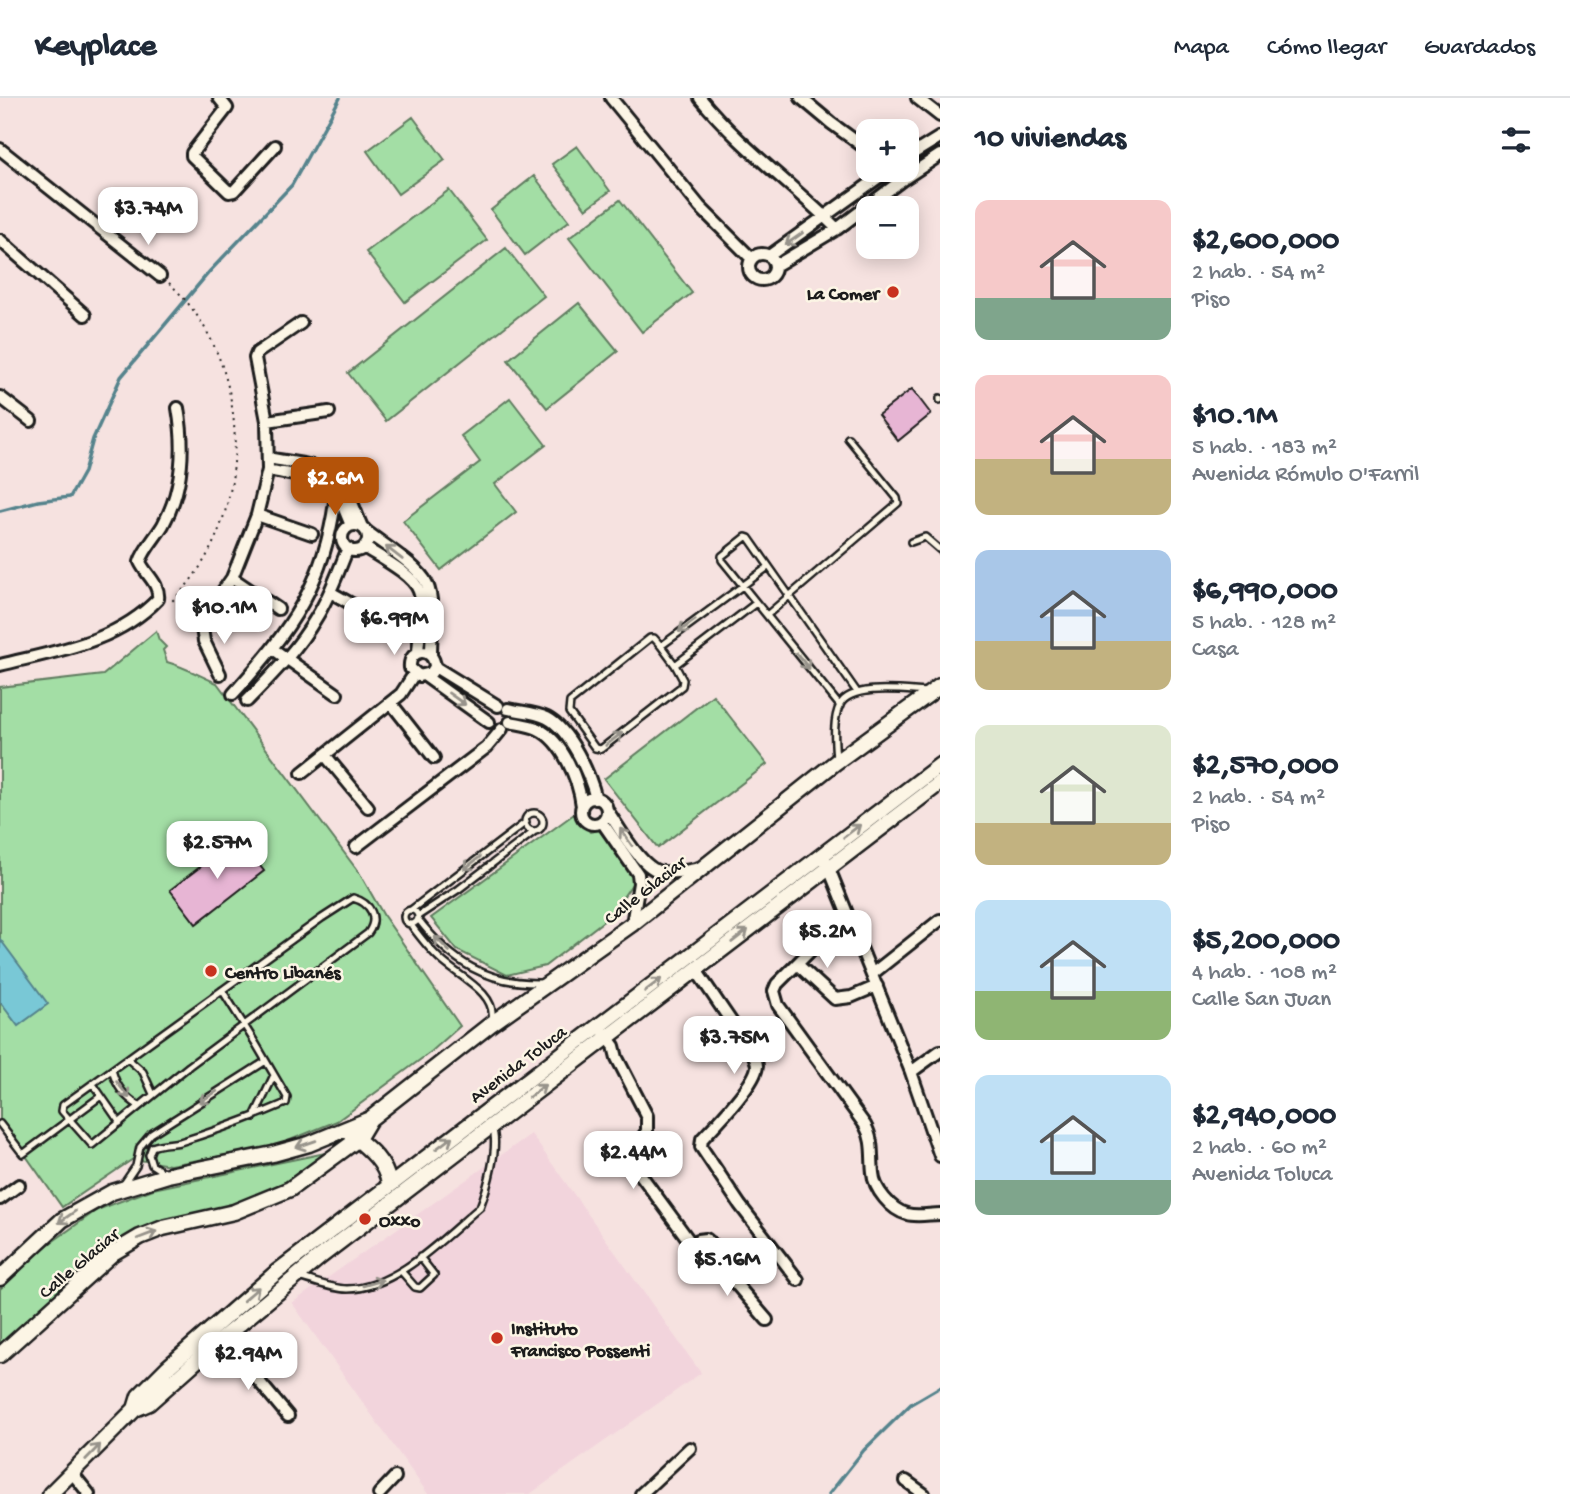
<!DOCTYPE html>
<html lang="es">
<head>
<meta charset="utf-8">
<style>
  body { margin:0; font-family:"Gochi Hand",sans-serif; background:#f6f6f7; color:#1f2937; height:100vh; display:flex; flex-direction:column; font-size:26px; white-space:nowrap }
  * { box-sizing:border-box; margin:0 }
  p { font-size:23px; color:#747a83 }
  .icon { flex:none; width:38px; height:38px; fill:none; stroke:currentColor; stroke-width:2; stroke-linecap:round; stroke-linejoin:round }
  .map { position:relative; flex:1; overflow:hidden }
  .side { display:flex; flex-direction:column; background:#fff; width:630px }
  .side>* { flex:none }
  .tools { position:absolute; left:856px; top:21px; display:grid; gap:14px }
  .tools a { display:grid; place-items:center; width:63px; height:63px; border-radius:14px; background:#fff; box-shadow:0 4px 18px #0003; font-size:35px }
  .price { position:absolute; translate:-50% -60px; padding:0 16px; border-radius:14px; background:#fff; color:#222; font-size:23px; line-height:46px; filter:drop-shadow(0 2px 4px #0008) }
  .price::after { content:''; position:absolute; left:50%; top:42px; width:21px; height:16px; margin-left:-10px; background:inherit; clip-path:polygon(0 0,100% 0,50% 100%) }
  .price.current { background:#b45309; color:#fff }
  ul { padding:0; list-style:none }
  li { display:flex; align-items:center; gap:21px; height:175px; padding:0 35px }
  li span { display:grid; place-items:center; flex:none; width:196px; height:140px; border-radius:14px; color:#555 }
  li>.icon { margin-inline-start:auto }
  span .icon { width:84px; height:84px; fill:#fffc; stroke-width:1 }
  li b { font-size:30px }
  h2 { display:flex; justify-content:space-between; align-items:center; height:84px; padding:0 35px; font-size:30px }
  header { display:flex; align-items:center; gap:42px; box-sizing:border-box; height:98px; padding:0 35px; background:#fff; border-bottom:2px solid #e0e1e3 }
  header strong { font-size:33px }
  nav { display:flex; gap:38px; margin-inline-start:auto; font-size:24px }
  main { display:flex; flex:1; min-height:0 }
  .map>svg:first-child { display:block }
</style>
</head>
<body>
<header>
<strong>Keyplace</strong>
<nav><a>Mapa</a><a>Cómo llegar</a><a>Guardados</a></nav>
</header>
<main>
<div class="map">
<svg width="940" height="1396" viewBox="0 0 940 1396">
  <rect width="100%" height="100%" fill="#f6e2e0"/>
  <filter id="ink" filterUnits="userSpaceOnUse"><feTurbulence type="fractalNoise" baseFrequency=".0143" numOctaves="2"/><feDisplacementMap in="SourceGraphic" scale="14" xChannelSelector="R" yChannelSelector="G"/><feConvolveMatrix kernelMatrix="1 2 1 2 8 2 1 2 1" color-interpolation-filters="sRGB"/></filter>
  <g filter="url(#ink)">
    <!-- built -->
    <path fill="#f2d4dc" d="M531,1036L701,1275L530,1396H428L292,1205Z"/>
    <!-- green -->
    <path fill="#a3dea5" stroke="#607d60" stroke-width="2" d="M413,19L445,62L398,96L367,53Z
      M577,48L610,93L586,111L552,66Z
      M534,78L569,123L525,157L491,112Z
      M449,92L487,142L405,204L366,154Z
      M620,102L692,195L642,234L569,140Z
      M506,150L544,198L386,323L348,275Z
      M579,205L618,253L547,310L508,262Z
      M510,300L546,347L495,386L516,414L441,472L403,423L480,364L461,338Z
      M156,533L159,542L166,549L163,552L167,564C185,569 200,578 217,585L360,776L384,818L460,928L432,953L337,1023L273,1049L170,1067L133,1061L62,1109L0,1021V589L103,577Z
      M713,597L767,666L658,750L604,681Z
      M574,716L590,734L599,732L632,775V786L610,818L545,868L507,877L457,852L431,820Z
      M335,1053L259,1100L183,1120L116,1146L0,1250V1191L38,1154L97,1112L153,1091Z"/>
    <!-- water -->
    <path fill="#79c8d6" stroke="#54838c" stroke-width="2" d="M0,841L48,906L18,928L0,904Z"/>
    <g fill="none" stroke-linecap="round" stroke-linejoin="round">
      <!-- stream -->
      <path stroke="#54838c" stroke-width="3.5" d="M0,413L38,403L70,399L84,374L93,341L121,279L210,173L292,87L340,0
        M829,1396L864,1352L911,1306L940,1289"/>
    </g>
    <!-- building -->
    <path fill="#e7b5d4" stroke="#1c1c1c" stroke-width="2" d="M912,291L931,316L898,343L878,317Z
      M238,740L264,773L196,826L170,792Z"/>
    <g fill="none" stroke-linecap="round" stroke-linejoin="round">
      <!-- service casing -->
      <g stroke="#1c1c1c" stroke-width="10">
        <path id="service" d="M940,300V302
          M911,444L925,439L940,452
          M756,505L675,567L683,582L682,588L601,651L595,650L569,614L570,604L650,540H654L661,548L768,469
          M767,517L898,405L897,400L848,340
          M661,548L675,567
          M840,608L722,462V458L746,439L749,440L857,594
          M836,662C835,646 832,622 840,607C851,585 906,593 928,594
          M525 724a9 9 0 1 1 18 0a9 9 0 1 1-18 0Z
          M353,800C371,805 379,820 368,835L189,968L92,1047L62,1013L63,1007L322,820Z
          M404 819a7 7 0 1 1 14 0a7 7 0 1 1-14 0Z
          M411,812L526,724
          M418,818L459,791L535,733
          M418,821C451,864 487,886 541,885
          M411,827C420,839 429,851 440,861C457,878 497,894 492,922
          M128,961L143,974L153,996
          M112,972C117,990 124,998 139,1008
          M93,986L120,1025
          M254,1019L274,977
          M0,1026L23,1056L101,998
          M152,1049C162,1045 170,1046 180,1044C216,1033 251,1020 286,1005L287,999L256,946L222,892
          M152,1049L149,1057L152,1067L166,1076
          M123,1087L136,1068L140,1049L151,1036L266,963
          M401,1173L415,1189L420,1190L434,1177L420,1159
          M299,1179C313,1183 332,1191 347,1191C396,1191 444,1139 480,1109C487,1091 500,1047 492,1030"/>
      </g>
      <!-- minor casing -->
      <g stroke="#1c1c1c" stroke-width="16">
        <path id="minor" d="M219,0L227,10L192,55V58L229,94L234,93L275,48
          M611,0L700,109L752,161
          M700,0C740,49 792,86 837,131
          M801,0L831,25L868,52
          M917,0L940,18
          M0,51L160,178
          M906,60L940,39
          M0,142L85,217
          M749 169a13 13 0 1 1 26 0a13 13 0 1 1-26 0Z
          M769,158L889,72
          M775,168L837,131L902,82L940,57
          M0,299L31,323
          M267,323L329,314
          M269,360C289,365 321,365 337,380C349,391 355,414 362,429
          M268,372C288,377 323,378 336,396C343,405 346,417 351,427
          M257,417L312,436
          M342 440a13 13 0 1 1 26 0a13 13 0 1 1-26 0Z
          M366,433C382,446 419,468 427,486C435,503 431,537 431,556
          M364,449C379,459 413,476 419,493C425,510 419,536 418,554
          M232,480L278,511
          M330,494L382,523
          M273,551L337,596
          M0,567C56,553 116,545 158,501C160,486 146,477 140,464C144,451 156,439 163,427C183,391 185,350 178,310
          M435,569L431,575L419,578L410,570C408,550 434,548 435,569L498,608
          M220,576L204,543L201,524L232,480L257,417L268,372L267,323L255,260L257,255L301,225
          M425,578L489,624
          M233,596C291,532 326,484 336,396
          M247,603C272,577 298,551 316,520C330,498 338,474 348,450
          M391,605L434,660
          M508,611C521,614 535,614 547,620C570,632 590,676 596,701
          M510,624C519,626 530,627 538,631C563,643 579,683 582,708
          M325,657L368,709
          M302,675L401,596L414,576
          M581 713a13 13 0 1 1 26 0a13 13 0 1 1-26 0Z
          M607,712C619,729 642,772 662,774C675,776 689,772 701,770
          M602,724L638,776L639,785L632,826
          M356,749L487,649L502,631
          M826,763L911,974L940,1058
          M818,845L777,886L774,893L778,907L865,1027C874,1043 871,1057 873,1075C874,1091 891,1112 907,1116C916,1119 930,1116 940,1116
          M797,866L835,901L851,899L877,888
          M696,872L754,957C755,961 757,965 757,968C756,986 714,1028 702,1041L701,1049L740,1107L798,1182
          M872,876L940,822
          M604,935L614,948L617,960L647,1018V1033L633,1053L632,1060L635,1069L693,1148L694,1156L704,1161L713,1153L712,1146L706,1141L698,1142L693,1148
          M911,974L940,953
          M0,1101L19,1087
          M711,1157L767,1222
          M212,1249L219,1257L252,1275L288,1318
          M73,1376L89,1396
          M906,1383L924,1396
          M379,1396L395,1379
          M641,1396L690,1350"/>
      </g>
      <!-- tertiary casing -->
      <g stroke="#1c1c1c" stroke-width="19">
        <path id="tertiary" d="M351,1036C368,1050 386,1064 389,1086
          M0,1180L62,1122L112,1094L168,1077L273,1056L309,1046L370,1021L491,926L632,826L836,664L940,588
          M0,1257L113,1155L140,1139L163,1130L234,1114L290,1091L358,1041L370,1021
          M135,1311L139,1298L168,1269L278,1173L940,667
          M50,1396L135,1311L149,1305L212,1249L320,1159L940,685"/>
      </g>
      <!-- path -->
      <path stroke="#1c1c1c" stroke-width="2" stroke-dasharray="2 5" stroke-linecap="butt" d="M169,185C256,265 257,424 170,505"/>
      <!-- service -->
      <use href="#service" stroke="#fcf5e5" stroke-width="5"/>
      <!-- minor -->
      <use href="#minor" stroke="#fcf5e5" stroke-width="10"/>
      <!-- tertiary -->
      <use href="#tertiary" stroke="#fcf5e5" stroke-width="14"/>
    </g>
    <!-- one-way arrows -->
    <defs><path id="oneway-shaft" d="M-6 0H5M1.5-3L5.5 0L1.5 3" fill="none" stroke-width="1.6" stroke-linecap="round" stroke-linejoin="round" transform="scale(1.75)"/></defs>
    <g stroke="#97938b">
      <use href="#oneway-shaft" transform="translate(794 141) rotate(145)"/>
      <use href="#oneway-shaft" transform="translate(394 455) rotate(-142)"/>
      <use href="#oneway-shaft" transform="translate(687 528) rotate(144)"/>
      <use href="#oneway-shaft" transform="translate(803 563) rotate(51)"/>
      <use href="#oneway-shaft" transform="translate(457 601) rotate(35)"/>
      <use href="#oneway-shaft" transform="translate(614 641) rotate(-38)"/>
      <use href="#oneway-shaft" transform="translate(852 733) rotate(-37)"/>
      <use href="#oneway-shaft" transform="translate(626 739) rotate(-125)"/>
      <use href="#oneway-shaft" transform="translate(472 765) rotate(143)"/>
      <use href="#oneway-shaft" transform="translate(740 838) rotate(-38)"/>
      <use href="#oneway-shaft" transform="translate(442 846) rotate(-135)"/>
      <use href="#oneway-shaft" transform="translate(653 887) rotate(-37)"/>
      <use href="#oneway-shaft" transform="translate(123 992) rotate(52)"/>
      <use href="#oneway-shaft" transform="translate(537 993) rotate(-37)"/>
      <use href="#oneway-shaft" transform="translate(208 999) rotate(148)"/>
      <use href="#oneway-shaft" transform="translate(444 1045) rotate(-37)"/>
      <use href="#oneway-shaft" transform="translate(306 1046) rotate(161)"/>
      <use href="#oneway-shaft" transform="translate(67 1119) rotate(145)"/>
      <use href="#oneway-shaft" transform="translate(147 1137) rotate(-21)"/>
      <use href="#oneway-shaft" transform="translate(373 1185) rotate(-16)"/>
      <use href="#oneway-shaft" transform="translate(251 1196) rotate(-41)"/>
      <use href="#oneway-shaft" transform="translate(93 1354) rotate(-46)"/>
    </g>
  </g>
  <!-- markers -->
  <g fill="#c8321e" stroke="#fcf5e5" stroke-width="2.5">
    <circle cx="893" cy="194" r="7"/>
    <circle cx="211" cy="873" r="7"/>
    <circle cx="365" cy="1121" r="7"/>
    <circle cx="497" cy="1240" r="7"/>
  </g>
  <g text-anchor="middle" stroke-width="5" stroke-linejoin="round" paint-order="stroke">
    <!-- poi labels -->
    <g font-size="19" font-weight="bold" fill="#1c1c1c" stroke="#fcf5e5" text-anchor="start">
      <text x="879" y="201" text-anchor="end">La Comer</text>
      <text x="225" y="880">Centro Libanés</text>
      <text x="379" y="1128">Oxxo</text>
      <text x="511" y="1236">Instituto<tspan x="511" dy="22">Francisco Possenti</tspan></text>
    </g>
    <!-- street labels -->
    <g font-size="19" fill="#1c1c1c" stroke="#fcf5e5">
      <text transform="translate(644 791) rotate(-38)" y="7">Calle Glaciar</text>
      <text transform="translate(517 965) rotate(-37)" y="7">Avenida Toluca</text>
      <text transform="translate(78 1164) rotate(-40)" y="7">Calle Glaciar</text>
    </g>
  </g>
</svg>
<div class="tools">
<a>+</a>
<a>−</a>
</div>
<b class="price" style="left:148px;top:149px">$3.74M</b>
<b class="price current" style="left:335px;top:419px">$2.6M</b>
<b class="price" style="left:224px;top:548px">$10.1M</b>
<b class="price" style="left:394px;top:559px">$6.99M</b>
<b class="price" style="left:217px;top:783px">$2.57M</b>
<b class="price" style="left:827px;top:872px">$5.2M</b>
<b class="price" style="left:734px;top:978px">$3.75M</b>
<b class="price" style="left:633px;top:1093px">$2.44M</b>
<b class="price" style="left:727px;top:1200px">$5.16M</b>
<b class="price" style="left:248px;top:1294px">$2.94M</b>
</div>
<section class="side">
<h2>10 viviendas<svg class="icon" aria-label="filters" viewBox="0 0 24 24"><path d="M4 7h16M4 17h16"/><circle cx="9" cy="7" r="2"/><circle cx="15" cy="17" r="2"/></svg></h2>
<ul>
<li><span style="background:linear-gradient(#f6c9c9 70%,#7fa58c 0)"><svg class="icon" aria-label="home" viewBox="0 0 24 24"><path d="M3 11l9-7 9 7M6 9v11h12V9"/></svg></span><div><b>$2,600,000</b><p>2 hab. · 54 m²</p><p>Piso</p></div></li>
<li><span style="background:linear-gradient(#f6c9c9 60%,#c2b280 0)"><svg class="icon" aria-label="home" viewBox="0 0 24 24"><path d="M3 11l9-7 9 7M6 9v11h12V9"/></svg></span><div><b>$10.1M</b><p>5 hab. · 183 m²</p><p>Avenida Rómulo O'Farril</p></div></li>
<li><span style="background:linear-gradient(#a9c7e8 65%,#c2b280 0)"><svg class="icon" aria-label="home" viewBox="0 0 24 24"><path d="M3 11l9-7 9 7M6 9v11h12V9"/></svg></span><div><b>$6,990,000</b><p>5 hab. · 128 m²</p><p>Casa</p></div></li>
<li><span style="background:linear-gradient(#dfe7d0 70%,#c2b280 0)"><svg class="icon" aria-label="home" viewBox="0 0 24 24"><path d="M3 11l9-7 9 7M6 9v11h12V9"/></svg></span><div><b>$2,570,000</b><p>2 hab. · 54 m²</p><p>Piso</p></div></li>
<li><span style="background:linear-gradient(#bfe0f5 65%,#8fb573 0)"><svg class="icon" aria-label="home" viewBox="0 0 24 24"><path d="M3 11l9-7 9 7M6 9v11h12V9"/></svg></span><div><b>$5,200,000</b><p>4 hab. · 108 m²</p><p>Calle San Juan</p></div></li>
<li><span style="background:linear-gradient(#bfe0f5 75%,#7fa58c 0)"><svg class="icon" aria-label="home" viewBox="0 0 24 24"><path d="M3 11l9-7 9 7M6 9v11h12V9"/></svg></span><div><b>$2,940,000</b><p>2 hab. · 60 m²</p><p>Avenida Toluca</p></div></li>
</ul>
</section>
</main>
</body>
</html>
